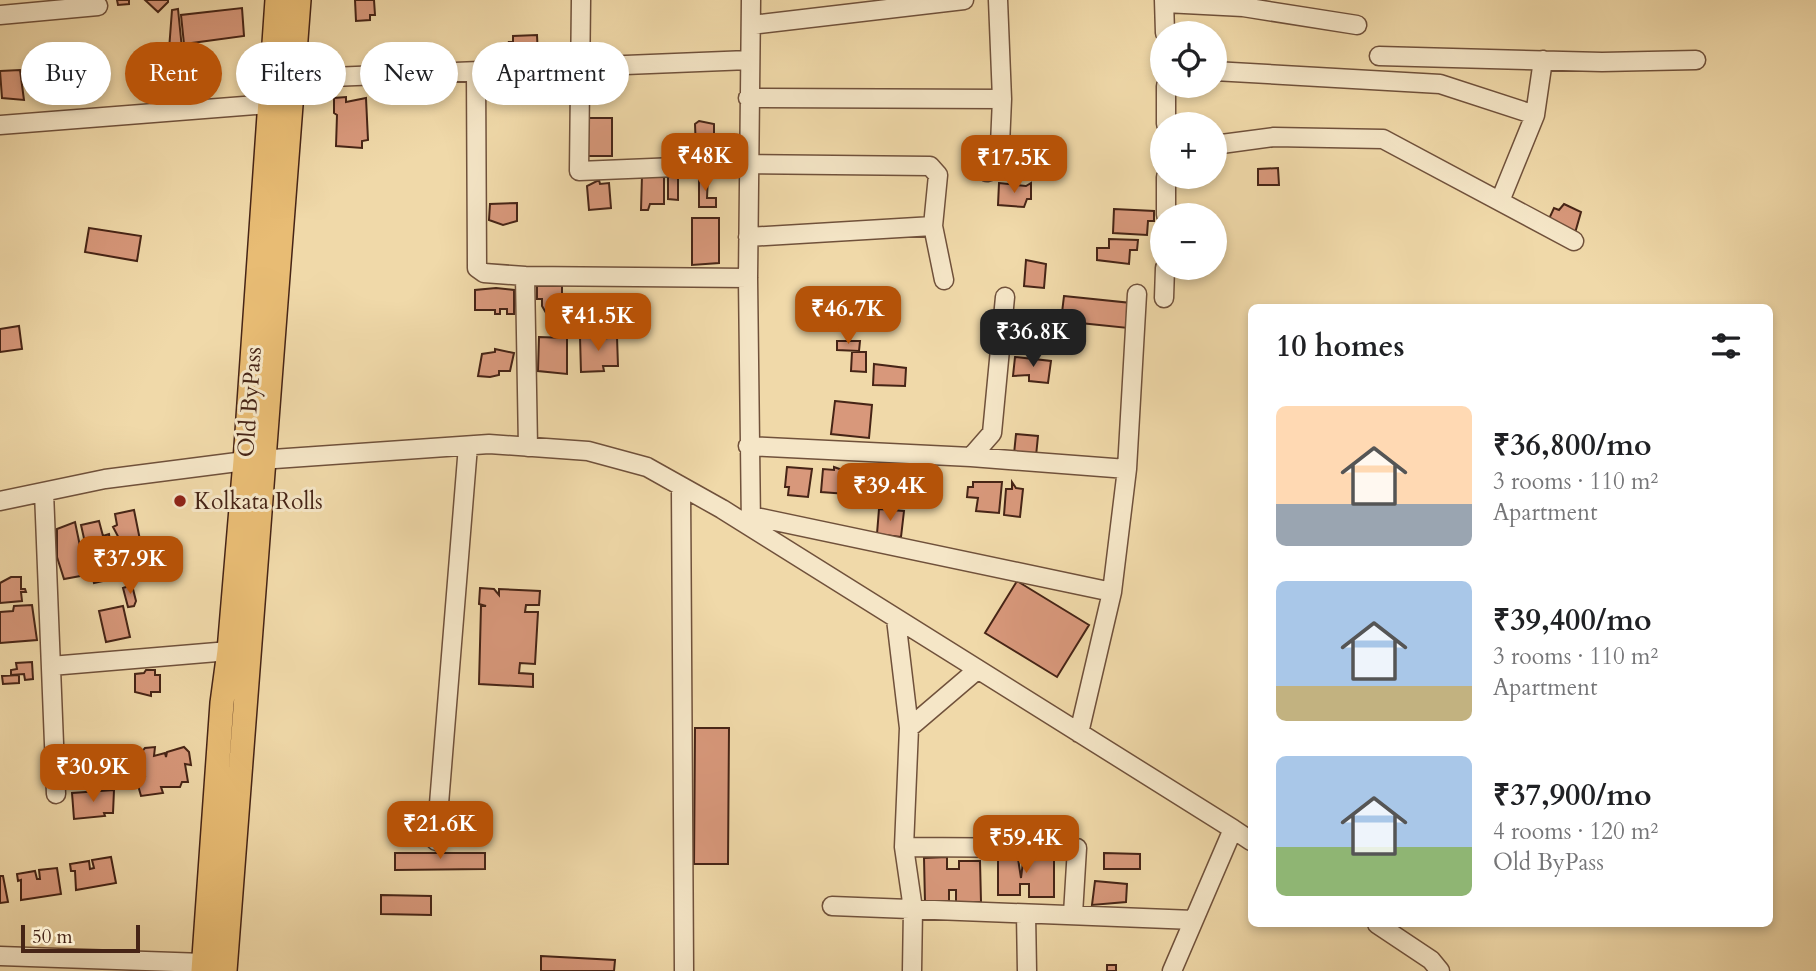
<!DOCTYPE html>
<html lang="en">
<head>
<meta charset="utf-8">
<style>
  body { margin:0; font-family:Cardo,serif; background:#f2f2f2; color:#202124; height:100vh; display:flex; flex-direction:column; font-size:26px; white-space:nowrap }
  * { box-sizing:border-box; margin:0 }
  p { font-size:23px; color:#757577 }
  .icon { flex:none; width:38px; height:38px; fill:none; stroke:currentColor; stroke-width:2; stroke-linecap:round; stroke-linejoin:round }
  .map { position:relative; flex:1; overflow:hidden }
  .side { position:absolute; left:1248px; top:304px; width:525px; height:623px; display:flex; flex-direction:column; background:#fff; border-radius:10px; box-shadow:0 4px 10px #0003 }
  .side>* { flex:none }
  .guide { position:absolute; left:21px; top:42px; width:665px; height:63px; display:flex; gap:14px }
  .tools { position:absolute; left:1150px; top:21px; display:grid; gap:14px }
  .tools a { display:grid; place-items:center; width:77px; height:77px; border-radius:50%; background:#fff; box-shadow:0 4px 10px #0003; font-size:35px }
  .scale { position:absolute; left:21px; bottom:18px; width:119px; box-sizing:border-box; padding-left:7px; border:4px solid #462416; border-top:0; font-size:19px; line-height:24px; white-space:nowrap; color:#462416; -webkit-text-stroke:5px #f5e6c7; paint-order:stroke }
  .price { position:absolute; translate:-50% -60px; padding:0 16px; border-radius:14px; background:#b45309; color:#fff; font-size:23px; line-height:46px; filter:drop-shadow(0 2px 4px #0008) }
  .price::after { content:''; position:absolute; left:50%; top:42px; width:21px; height:16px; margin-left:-10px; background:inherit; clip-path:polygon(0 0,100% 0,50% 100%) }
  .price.active { background:#222; color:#fff }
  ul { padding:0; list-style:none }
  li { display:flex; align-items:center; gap:21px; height:175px; padding:0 28px }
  li span { display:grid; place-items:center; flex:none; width:196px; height:140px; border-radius:10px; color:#555 }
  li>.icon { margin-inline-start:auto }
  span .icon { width:84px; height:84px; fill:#fffc; stroke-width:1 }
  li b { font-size:30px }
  h2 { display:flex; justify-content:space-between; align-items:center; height:84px; padding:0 28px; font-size:30px }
  .chip { padding:0 24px; border-radius:32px; background:#fff; box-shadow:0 4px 10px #0003; font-size:24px; line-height:63px }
  .chip.active { background:#b45309; color:#fff }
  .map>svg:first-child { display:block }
</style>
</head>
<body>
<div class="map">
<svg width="1816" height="971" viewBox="0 0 1816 971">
  <rect width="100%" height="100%" fill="#f0d9a9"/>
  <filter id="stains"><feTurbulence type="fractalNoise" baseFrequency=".00286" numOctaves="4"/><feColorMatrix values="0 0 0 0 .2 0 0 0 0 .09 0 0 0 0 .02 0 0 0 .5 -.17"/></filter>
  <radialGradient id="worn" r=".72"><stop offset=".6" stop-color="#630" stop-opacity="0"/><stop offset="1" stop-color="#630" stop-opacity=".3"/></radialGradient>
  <!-- building -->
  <path fill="#d8987b" stroke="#462416" stroke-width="2" d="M117,0H129V4L118,5Z
    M145,0H168V2L158,12Z
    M355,0H374L375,15H370V20L356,21Z
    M242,8L244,36L184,44L181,15Z
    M178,9L182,49L169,50L172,10Z
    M537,35L538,57L514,60L509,42H513V36Z
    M20,70L24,100L2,98L0,71Z
    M346,97V102L366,98L368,140L362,141V148L336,146L337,115L334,113V98Z
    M587,118H612V156H587Z
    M699,121L714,124V150L696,151L695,124Z
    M1278,168L1279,185H1258V169Z
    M642,175L664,176V204H650L648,210H641Z
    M699,175H708L707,198H716V207H699Z
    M668,176H678V200L668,199Z
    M599,180L600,184L609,183L611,208L589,210L587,186Z
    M999,183L1026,186L1031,183V199H1027L1024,207L998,205Z
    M517,203V221L503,225L489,220L490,204Z
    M1564,204L1581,212L1575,233L1548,221L1554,208L1559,210Z
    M1114,209L1154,211V221H1148L1147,235L1113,233Z
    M692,218H719V263L692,265Z
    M89,228L141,236L137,261L85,252Z
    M1109,239L1138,240L1137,250H1130L1129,264L1097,260V248H1109Z
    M1026,260L1046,264L1044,288L1024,286Z
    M537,286H562V304H559V314H554V318H549L542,306V299H537Z
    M496,288L514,290V314H507V309H500V314H495V310H475V290Z
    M1064,296L1131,303L1128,328L1061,321Z
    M837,318L866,320V330L837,329Z
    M19,326L22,349L0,352V329Z
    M596,336L601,343L599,339L617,337L618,366H603L604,371L581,372L580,337Z
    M539,337L567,338V374L538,371Z
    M837,341H860L859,351L837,350Z
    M495,349L514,353L510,371H499V375L490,377L478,376L482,354L495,352Z
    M852,352H866V372L851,371Z
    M1015,357L1051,361L1048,383L1029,381V375L1013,376Z
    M874,364L906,368L905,386L873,385Z
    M835,401L872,405L869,438L831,434Z
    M1016,434L1038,436L1036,456L1014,454Z
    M787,467L812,469L808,497L788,495L789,487H785Z
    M834,467L848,472L847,480H850L847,494L821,492L823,469L834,470Z
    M973,482H1002L999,513L976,511L978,498L967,497L968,487H973Z
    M1012,482L1016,488L1023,489L1020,517L1004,515L1006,489H1012Z
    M879,509L904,511L901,537L877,534Z
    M134,510L143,555L146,554L149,564L124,569L122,544L113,527L117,525L115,514Z
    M99,521L103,536L109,534L116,578L94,583L81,525Z
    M75,522L86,575L64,579L57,557V529Z
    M11,577H21V589H25L26,592H21L22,601L0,603V583Z
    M1017,581L1089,625L1057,677L985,633Z
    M132,585L136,601L134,606L128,607L123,588Z
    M480,588L494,589L499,595V589L540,591L539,605H526L525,612H538L535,664L520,663L519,673L533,674V687L479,684L481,606H486L479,604Z
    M32,605L37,640L0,643V612L13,611L14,606Z
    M123,606L130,637L106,642L99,611Z
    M32,662L33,679L25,680L24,674L11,675V670L17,669L16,663Z
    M146,670H155V675H160V692H151V696L135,692V674L144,673Z
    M19,675V683L3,684L2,676Z
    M695,728H729L728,864H694Z
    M155,747L154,756L165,753L166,757L167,752L184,747L189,752L191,765L185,764L188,782H182L180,787H161L163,793L141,796L136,778L145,776L144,771L139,770L141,753L145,748Z
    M114,790L113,813H104L105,816L74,819L72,793Z
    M998,852H1017L1021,878L1023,862H1032V854H1054V897H1029V884H1020V895H998Z
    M395,853H485V869L395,870Z
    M1104,853L1140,854V869H1104Z
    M111,857L116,883L76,890L75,871H71L70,864L89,861L90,869L94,868L92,860Z
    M947,857V869H959V861H980L981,902H956V890H949V902H925L924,858Z
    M57,868L61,894L21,900V880L18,881L17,874L35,871L37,879H40L39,870Z
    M0,876H3L8,902L0,903Z
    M1095,881L1127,884L1126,902L1092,905Z
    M381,895L431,896V915L381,914Z
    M541,956L615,960L614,971H541Z
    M1107,965H1116V971H1107Z"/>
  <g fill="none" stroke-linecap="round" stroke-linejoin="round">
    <!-- minor casing -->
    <g stroke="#70513b" stroke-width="21">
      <path id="minor" d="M581,0L579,171L749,164L930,166L938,175L933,226L944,280
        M1164,0L1165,33
        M1165,3L1243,7L1357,25
        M0,15L98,6
        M751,25L964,0
        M1379,56L1602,62L1696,60
        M476,71L477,268L484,273L525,276
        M1214,71L1440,84L1535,115
        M282,79L749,60
        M1166,86V124
        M748,98L1002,99
        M0,125L281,103
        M1214,145L1274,137L1383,139L1574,241
        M987,172L999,168L1002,99L998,0
        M1500,201L1535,115L1543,60
        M1166,215V177
        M748,237L933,226
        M1164,298L1165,268
        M748,446L971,457L1127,469
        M528,447L525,276L748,278
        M971,457L992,433L1005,297
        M681,488L684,971
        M44,492L56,794
        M0,501L105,479L245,461L489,444L588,451L647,467L722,509L1233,829L1172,971
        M751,516L1112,592
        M751,527L748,278L751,0
        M896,619L909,728L904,847L913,909L912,971
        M51,666L229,651
        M909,728L977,670
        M1079,733L1112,592L1127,469L1137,294
        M1233,829L1251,841
        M436,841L468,446
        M904,847L1077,848L1073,914
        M832,906L1194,920
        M1026,914L1027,971
        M1377,924L1431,960L1440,971
        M0,956L204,963"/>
    </g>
    <!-- major casing -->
    <g stroke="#462416" stroke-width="26">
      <path id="major" d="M203,971L222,703L229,651L245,461L277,0
        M225,971L299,0"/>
    </g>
    <!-- minor -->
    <use href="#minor" stroke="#f5e6c7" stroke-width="18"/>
    <!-- major -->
    <use href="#major" stroke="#e8bc74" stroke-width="23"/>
  </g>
  <!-- markers -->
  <circle fill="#8f2418" stroke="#f5e6c7" stroke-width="2.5" cx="180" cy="501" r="7"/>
  <g text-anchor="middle" stroke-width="6" stroke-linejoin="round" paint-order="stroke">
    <!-- street labels -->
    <g font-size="23" fill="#462416" stroke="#f5e6c7">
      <text transform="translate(249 402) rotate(-86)" y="8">Old ByPass</text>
    </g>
    <!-- poi labels -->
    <g font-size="23" fill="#462416" stroke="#f5e6c7" text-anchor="start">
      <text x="194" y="509">Kolkata Rolls</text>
    </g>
  </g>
  <rect width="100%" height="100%" filter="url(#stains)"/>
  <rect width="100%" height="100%" fill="url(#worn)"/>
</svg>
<div class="tools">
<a><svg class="icon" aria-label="locate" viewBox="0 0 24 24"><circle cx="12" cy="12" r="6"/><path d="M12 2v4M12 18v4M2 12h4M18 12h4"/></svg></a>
<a>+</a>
<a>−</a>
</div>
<div class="scale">50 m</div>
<b class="price" style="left:705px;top:193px">₹48K</b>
<b class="price" style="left:1014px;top:195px">₹17.5K</b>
<b class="price" style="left:848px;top:346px">₹46.7K</b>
<b class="price" style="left:598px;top:353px">₹41.5K</b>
<b class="price active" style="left:1033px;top:369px">₹36.8K</b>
<b class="price" style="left:890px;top:523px">₹39.4K</b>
<b class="price" style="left:130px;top:596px">₹37.9K</b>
<b class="price" style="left:93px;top:804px">₹30.9K</b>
<b class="price" style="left:440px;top:861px">₹21.6K</b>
<b class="price" style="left:1026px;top:875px">₹59.4K</b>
<div class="guide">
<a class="chip">Buy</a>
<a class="chip active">Rent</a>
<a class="chip">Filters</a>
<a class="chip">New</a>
<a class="chip">Apartment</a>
</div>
<section class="side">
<h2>10 homes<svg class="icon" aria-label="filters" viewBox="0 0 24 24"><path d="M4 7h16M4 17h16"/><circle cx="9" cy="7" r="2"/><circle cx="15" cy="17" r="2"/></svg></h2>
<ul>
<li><span style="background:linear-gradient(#ffd9b3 70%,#9aa5b1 0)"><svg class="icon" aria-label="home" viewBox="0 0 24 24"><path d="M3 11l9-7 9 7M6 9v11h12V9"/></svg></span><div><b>₹36,800/mo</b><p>3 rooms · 110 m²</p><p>Apartment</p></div></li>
<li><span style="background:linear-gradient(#a9c7e8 75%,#c2b280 0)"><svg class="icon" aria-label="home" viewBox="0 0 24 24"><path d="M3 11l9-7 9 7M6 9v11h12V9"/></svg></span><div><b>₹39,400/mo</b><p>3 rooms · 110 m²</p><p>Apartment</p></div></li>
<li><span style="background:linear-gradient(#a9c7e8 65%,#8fb573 0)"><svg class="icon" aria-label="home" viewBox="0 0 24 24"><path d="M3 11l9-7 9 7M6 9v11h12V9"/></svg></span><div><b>₹37,900/mo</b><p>4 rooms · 120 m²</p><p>Old ByPass</p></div></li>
</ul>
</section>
</div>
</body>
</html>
